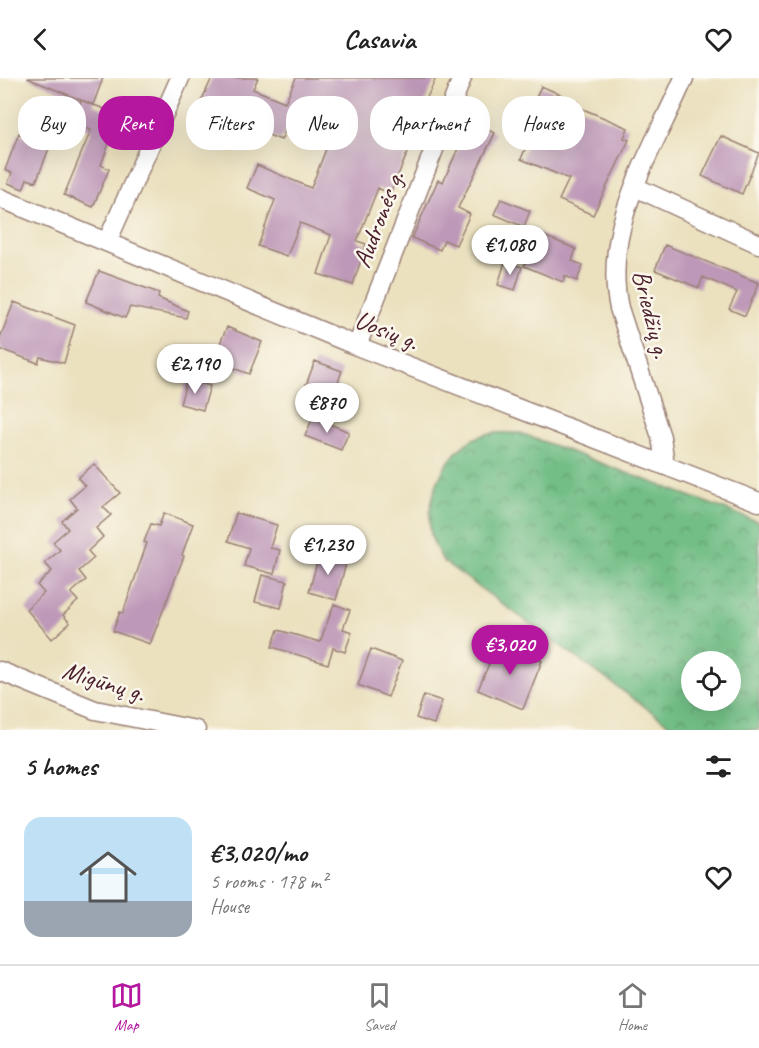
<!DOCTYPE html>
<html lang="en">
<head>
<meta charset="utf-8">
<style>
  body { margin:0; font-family:Caveat,sans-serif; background:#f2f2f2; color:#222; height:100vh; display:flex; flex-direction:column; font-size:22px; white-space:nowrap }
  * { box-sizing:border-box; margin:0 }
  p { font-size:20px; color:#767676 }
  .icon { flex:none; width:33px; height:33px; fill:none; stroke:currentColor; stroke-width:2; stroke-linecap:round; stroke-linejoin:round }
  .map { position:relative; height:652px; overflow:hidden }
  .sheet { display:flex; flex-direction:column; background:#fff; flex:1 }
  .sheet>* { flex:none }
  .banner { position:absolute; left:18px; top:18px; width:723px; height:54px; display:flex; gap:12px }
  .tools { position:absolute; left:681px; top:573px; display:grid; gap:12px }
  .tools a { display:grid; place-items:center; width:60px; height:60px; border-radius:50%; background:#fff; box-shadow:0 6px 24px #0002; font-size:30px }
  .price { position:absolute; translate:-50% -51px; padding:0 14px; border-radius:21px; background:#fff; color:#222; font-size:20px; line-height:39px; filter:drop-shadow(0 2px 3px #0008) }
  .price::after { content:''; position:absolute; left:50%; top:36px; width:18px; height:14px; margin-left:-9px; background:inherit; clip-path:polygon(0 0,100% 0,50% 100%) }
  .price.on { background:#b5179e; color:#fff }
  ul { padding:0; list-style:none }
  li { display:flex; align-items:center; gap:18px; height:150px; padding:0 24px }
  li+li { border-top:2px solid #e0e0e0 }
  li span { display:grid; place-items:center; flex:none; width:168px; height:120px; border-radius:18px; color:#555 }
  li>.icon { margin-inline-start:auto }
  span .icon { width:72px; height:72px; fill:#fffc; stroke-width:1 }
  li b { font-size:26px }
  h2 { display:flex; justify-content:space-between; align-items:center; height:72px; padding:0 24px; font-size:26px }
  .tag { padding:0 21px; border-radius:24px; background:#fff; box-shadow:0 6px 24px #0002; font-size:21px; line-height:54px }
  .tag.on { background:#b5179e; color:#fff }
  header { display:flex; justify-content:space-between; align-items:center; height:78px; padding:0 24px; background:#fff; font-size:27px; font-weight:600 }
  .menu { display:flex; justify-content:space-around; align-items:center; height:84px; border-top:2px solid #e0e0e0; background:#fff; font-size:16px; color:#767676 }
  .menu a { display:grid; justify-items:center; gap:3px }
  .menu .on { color:#b5179e }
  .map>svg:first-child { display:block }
</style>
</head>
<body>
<header><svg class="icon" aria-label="back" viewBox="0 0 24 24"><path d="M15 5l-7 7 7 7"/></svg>Casavia<svg class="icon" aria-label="heart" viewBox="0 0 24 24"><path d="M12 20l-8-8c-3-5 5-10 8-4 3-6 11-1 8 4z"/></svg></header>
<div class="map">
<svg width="759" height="652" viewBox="0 0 759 652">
  <defs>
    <pattern id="forest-crowns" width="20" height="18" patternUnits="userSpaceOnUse" patternTransform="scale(1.5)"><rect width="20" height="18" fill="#72be86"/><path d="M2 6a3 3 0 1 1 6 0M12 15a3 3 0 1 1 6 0" fill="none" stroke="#609a6e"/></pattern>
  </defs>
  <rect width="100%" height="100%" fill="#fbf7ec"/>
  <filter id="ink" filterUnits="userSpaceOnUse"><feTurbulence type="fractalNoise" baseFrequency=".0167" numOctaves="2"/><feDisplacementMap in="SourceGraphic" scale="12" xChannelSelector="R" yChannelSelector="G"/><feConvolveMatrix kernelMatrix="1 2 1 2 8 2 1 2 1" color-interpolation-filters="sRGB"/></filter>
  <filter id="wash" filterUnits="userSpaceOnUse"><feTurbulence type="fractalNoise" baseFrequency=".008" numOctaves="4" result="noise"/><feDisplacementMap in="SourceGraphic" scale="24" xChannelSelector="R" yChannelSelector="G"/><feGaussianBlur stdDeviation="1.35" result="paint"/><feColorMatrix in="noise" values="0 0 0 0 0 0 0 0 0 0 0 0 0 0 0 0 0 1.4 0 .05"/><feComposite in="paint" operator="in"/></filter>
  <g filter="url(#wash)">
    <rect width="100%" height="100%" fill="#ebe1bf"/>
    <!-- forest -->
    <path fill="url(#forest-crowns)" stroke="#5e6e58" stroke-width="1.5" fill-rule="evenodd" d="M520,355L759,444V652H677L443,483C439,475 433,466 431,457C424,420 447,365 487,356C497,354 509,355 520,355ZM692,584H730V622H692Z"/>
    <g id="blocks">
      <!-- building -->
      <path fill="#bd98b8" d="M27,0H103L93,27Z
        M212,0H258L253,11L285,24L296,0H436L423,28L430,31L416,64L413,62L390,116L378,110L357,163L366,166L353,207L318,196L331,157L300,145L287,178L258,168L275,122L247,110L257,87L311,110L326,71L317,67L319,61L287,49L281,62L238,45L230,61L192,43Z
        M541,8L578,24L576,28L628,50L624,60L629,62L593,137L559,122L569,101L521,81L528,64L519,60Z
        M81,22L120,37L101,87L109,91L93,129L64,117L91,52L72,45Z
        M470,44L495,55L458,130L470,136L456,167L444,162L440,172L412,160L438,102L443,104Z
        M19,55L50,68L36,104L27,101L23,111L8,105L12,95L5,92Z
        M721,58L759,75L742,116L702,98Z
        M501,121L530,133L524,149L494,136Z
        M537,155L576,171L572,183L583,187L577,203L565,198L563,204L524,188Z
        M665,167L759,205L745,238L729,231L737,214L703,199L699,210L655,192Z
        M505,184L522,189L515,212L498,207Z
        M99,193L159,215L158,220L188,233L186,240L130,229L125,240L86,224Z
        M14,224L75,247L64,285L40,279L38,285L0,271V260Z
        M227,249L262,264L249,296L218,284L222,274L217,272Z
        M315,283L342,293L329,330L301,320Z
        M187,301L210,308L203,332L180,326Z
        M313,339L349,354L341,372L305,358Z
        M94,386L120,415L103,429L111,437L96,450L103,459L88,473L94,480L79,493L86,502L71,515L78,523L63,537L70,545L52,561L26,531L44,515L37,507L52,493L45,485L60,472L53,464L68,451L62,443L77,430L70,421L85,408L78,400Z
        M164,435L193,446L182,477L184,478L150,566L113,553L120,534L123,535L147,465L144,464L151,446L159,448Z
        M236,435L277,447L270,470L280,472L274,496L244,488L249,470L228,463Z
        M320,473L347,482L336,522L309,514Z
        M262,497L287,503L281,530L255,524Z
        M334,526L350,532L343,551L352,554L345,574L333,570L328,586L272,569L278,552L320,564Z
        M498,564L542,583L523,631L478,612Z
        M371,571L402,583L388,619L358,607Z
        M424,617L442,623L434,646L416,640Z"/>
    </g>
  </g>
  <g filter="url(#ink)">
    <use href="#blocks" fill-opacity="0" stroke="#9a8075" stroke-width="1.5"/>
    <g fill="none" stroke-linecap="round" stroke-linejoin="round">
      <!-- street casing -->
      <g stroke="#9a8075" stroke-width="21">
        <path id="street" d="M635,109L759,166
          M0,120L357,268L759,424
          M107,164L180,0
          M357,268L462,0
          M660,386L664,379L661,359L619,230C601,149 653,72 684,0
          M0,593L95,632L196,652"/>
      </g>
      <!-- street -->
      <use href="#street" stroke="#fff" stroke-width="18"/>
    </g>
  </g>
  <g text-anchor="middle" stroke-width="5" stroke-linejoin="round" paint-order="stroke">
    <!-- street labels -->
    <g font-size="26" fill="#4a1f2b" stroke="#fbf7ec">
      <text transform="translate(378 141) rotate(-69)" y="9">Audronės g.</text>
      <text transform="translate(652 236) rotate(76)" y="9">Briedžių g.</text>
      <text transform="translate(387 252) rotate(22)" y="9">Uosių g.</text>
      <text transform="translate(104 603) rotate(17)" y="9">Migūnų g.</text>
    </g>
  </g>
</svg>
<div class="tools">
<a><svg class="icon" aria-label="locate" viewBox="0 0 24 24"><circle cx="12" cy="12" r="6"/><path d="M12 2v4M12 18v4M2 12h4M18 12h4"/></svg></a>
</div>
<b class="price" style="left:510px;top:198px">€1,080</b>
<b class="price" style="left:195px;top:317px">€2,190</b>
<b class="price" style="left:327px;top:356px">€870</b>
<b class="price" style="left:328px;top:498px">€1,230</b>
<b class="price on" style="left:510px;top:598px">€3,020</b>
<div class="banner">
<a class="tag">Buy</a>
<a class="tag on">Rent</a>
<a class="tag">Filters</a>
<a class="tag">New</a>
<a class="tag">Apartment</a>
<a class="tag">House</a>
</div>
</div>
<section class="sheet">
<h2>5 homes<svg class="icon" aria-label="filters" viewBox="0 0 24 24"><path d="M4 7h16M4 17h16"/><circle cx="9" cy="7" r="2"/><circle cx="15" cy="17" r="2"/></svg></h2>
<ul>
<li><span style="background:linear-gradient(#bfe0f5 70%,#9aa5b1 0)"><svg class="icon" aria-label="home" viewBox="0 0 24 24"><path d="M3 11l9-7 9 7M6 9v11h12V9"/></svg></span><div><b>€3,020/mo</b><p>5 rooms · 178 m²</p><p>House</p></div><svg class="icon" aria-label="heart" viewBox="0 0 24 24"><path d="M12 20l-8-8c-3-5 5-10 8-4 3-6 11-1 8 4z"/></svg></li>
</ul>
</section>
<nav class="menu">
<a class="on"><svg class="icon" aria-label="map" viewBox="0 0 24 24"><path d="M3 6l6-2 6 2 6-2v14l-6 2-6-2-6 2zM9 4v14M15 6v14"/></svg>Map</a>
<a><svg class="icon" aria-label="saved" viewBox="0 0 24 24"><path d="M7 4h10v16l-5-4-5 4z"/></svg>Saved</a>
<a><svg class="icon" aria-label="home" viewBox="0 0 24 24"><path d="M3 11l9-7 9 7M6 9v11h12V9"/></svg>Home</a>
</nav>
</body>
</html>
